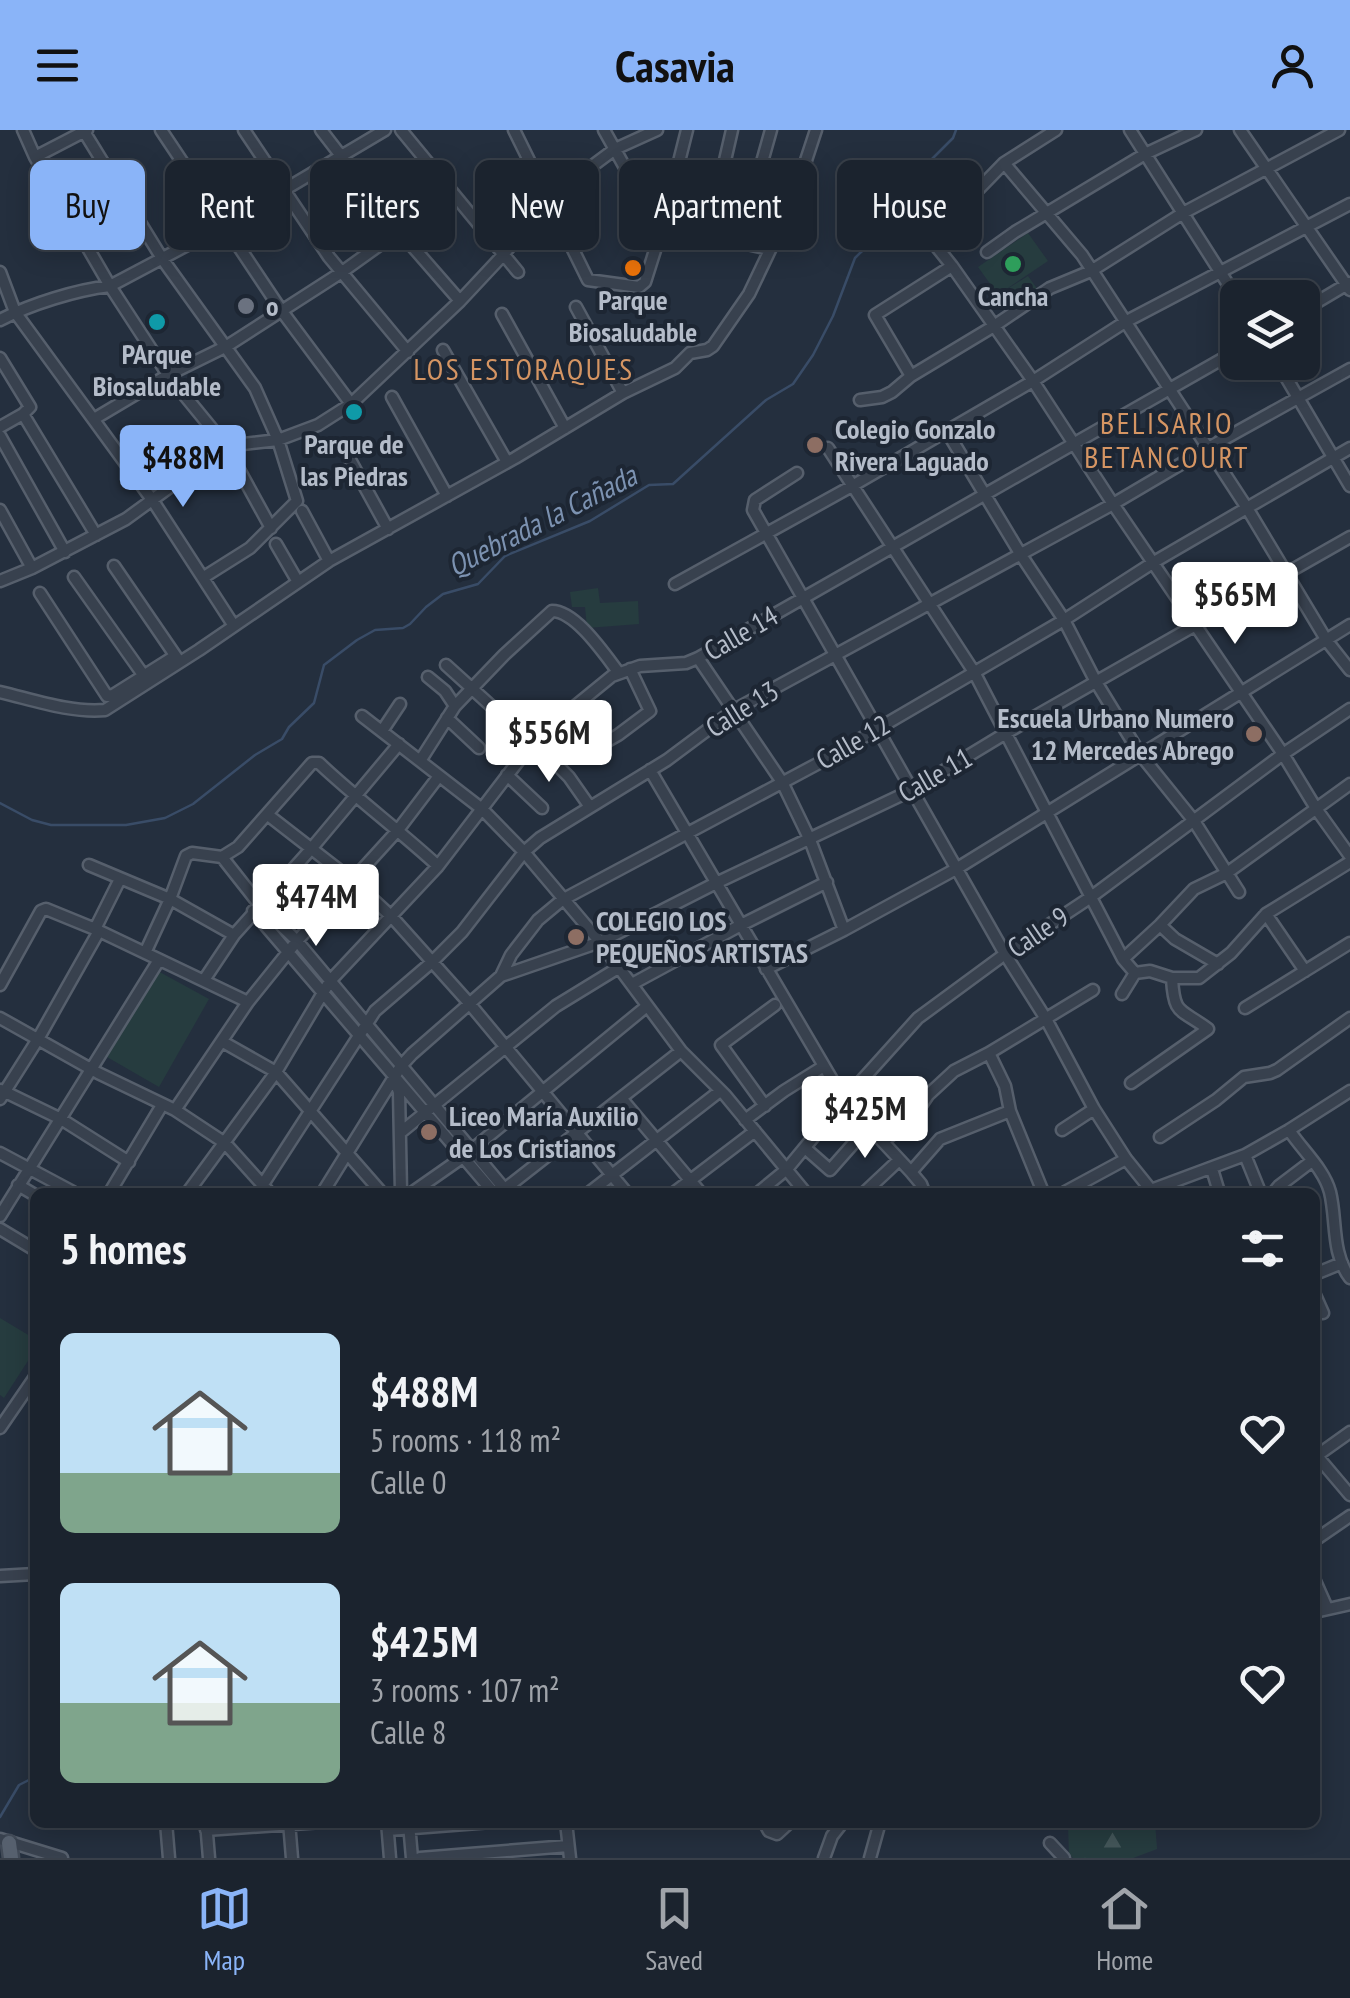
<!DOCTYPE html>
<html lang="en">
<head>
<meta charset="utf-8">
<style>
  body { margin:0; font-family:"PT Sans Narrow",sans-serif; background:#282f3a; color:#f1f3f6; height:100vh; display:flex; flex-direction:column; font-size:38px; white-space:nowrap }
  * { box-sizing:border-box; margin:0 }
  p { font-size:32px; color:#a0a4aa }
  .icon { flex:none; width:55px; height:55px; fill:none; stroke:currentColor; stroke-width:2; stroke-linecap:round; stroke-linejoin:round }
  .map { position:relative; flex:1; overflow:hidden }
  .panel { position:absolute; left:30px; top:1058px; width:1290px; height:640px; display:flex; flex-direction:column; background:#1b232e; border-radius:15px; box-shadow:0 5px 25px #0003,0 0 0 2px #39404a }
  .panel>* { flex:none }
  .guide { position:absolute; left:30px; top:30px; width:1290px; height:90px; display:flex; gap:20px }
  .tools { position:absolute; left:1220px; top:150px; display:grid; gap:20px }
  .tools a { display:grid; place-items:center; width:100px; height:100px; border-radius:15px; background:#1b232e; box-shadow:0 5px 25px #0003,0 0 0 2px #39404a; font-size:50px }
  .price { position:absolute; translate:-50% -85px; padding:0 22px; border-radius:10px; background:#fff; color:#222; font-size:32px; line-height:65px; filter:drop-shadow(0 2px 5px #0008) }
  .price::after { content:''; position:absolute; left:50%; top:60px; width:30px; height:22px; margin-left:-15px; background:inherit; clip-path:polygon(0 0,100% 0,50% 100%) }
  .price.current { background:#8ab4f8; color:#111 }
  ul { padding:0; list-style:none }
  li { display:flex; align-items:center; gap:30px; height:250px; padding:0 30px }
  li span { display:grid; place-items:center; flex:none; width:280px; height:200px; border-radius:15px; color:#555 }
  li>.icon { margin-inline-start:auto }
  span .icon { width:120px; height:120px; fill:#fffc; stroke-width:1 }
  li b { font-size:42px }
  h2 { display:flex; justify-content:space-between; align-items:center; height:120px; padding:0 30px; font-size:42px }
  .tag { padding:0 35px; border-radius:15px; background:#1b232e; box-shadow:0 5px 25px #0003,0 0 0 2px #39404a; font-size:35px; line-height:90px }
  .tag.current { background:#8ab4f8; color:#111 }
  header { display:flex; justify-content:space-between; align-items:center; height:130px; padding:0 30px; background:#8ab4f8; color:#111; font-size:45px; font-weight:700 }
  .tabs { display:flex; justify-content:space-around; align-items:center; height:140px; border-top:2px solid #39404a; background:#1b232e; font-size:28px; color:#a0a4aa }
  .tabs a { display:grid; justify-items:center; gap:5px }
  .tabs .current { color:#8ab4f8 }
  .map>svg:first-child { display:block }
</style>
</head>
<body>
<header><svg class="icon" aria-label="menu" viewBox="0 0 24 24"><path d="M4 6h16M4 12h16M4 18h16"/></svg>Casavia<svg class="icon" aria-label="person" viewBox="0 0 24 24"><circle cx="12" cy="8" r="4"/><path d="M4 21q1-7 8-7t8 7"/></svg></header>
<div class="map">
<svg width="1350" height="1728" viewBox="0 0 1350 1728">
  <defs>
    <pattern id="forest-firs" width="22" height="20" patternUnits="userSpaceOnUse" patternTransform="scale(2.5)"><rect width="22" height="20" fill="#263c3f"/><path d="M5 1l3.5 6h-7zM16 11l3.5 6h-7z" fill="#435659"/></pattern>
  </defs>
  <rect width="100%" height="100%" fill="#242f3e"/>
  <!-- green -->
  <path fill="#263c3f" d="M1028,103L1048,131L999,164L1028,146L1038,160L1009,180L978,137Z
    M598,458L600,473L638,471L639,494L587,498L585,477H572L570,462Z
    M156,840L209,869L159,957L107,927Z
    M0,1188L35,1209V1220L4,1268L0,1265Z"/>
  <!-- forest -->
  <path fill="url(#forest-firs)" d="M1068,1693H1155L1157,1719L1133,1728H1073L1069,1724Z"/>
  <g fill="none" stroke-linecap="round" stroke-linejoin="round">
    <!-- stream -->
    <path stroke="#394c67" stroke-width="2.5" d="M0,673L32,690L51,695H126L165,688L193,674L255,625L282,609L289,597L314,573L324,535L357,510L375,500L403,498L410,494L426,477L443,464L478,454L505,426L590,391L649,355L673,354L766,270L793,254L813,225L833,186L855,128L861,122L892,103L904,87L903,61L909,52L953,8L956,0
      M33,1266H35
      M0,1687L19,1655L35,1647"/>
    <!-- minor casing -->
    <g stroke="#565f6c" stroke-width="15">
      <path id="minor" d="M23,0L35,27L110,156L168,245L226,316L271,398
        M83,0L163,130L255,258L278,310L297,371L250,418L204,447
        M161,0L281,180L351,274
        M244,0L329,127L408,222
        M321,0L399,101L460,171
        M401,0L518,142
        M514,0L588,150L639,157L645,152L663,95L687,0
        M604,0L655,91L663,95L769,119
        M771,0L751,71L785,87
        M1056,0L1004,33L933,106L932,111L952,136L1033,251L1113,374L1283,624L1317,680L1350,726
        M1130,0L1238,170
        M1240,0L1350,160
        M35,27L87,0
        M1004,33L1082,125L1247,378L1327,511L1350,540
        M708,104L732,0
        M987,122L1015,102L1145,24L1196,0
        M0,142L15,182L153,371L234,496
        M576,177L623,263
        M1302,181L1349,153
        M502,184L565,298
        M0,190C31,174 76,160 110,156L225,95L385,0
        M443,220L507,332
        M0,228L30,277L23,284L0,297
        M1277,232L1350,356
        M911,246L875,185L952,136
        M392,267L447,366
        M860,270L882,267L892,262L911,246L994,196L1050,158L1091,141L1183,83L1339,0
        M23,284L96,405
        M94,289L168,245L227,216L342,142L399,101
        M946,300L1021,425L1064,490L1096,552L1140,624L1194,691L1239,762
        M0,306L65,422
        M828,318L974,542L1123,829L1135,843
        M349,328L388,399
        M797,343L755,370L753,380L1005,824L1046,889L1094,979L1126,1029L1151,1060
        M0,380L32,438
        M302,381L329,431
        M276,414L298,452
        M114,436L177,528
        M74,447L144,546
        M0,451L32,438L126,389L226,316L278,310L318,295L351,274L460,171L503,125L548,69L615,19L657,0
        M675,454L852,356L1033,251L1125,192L1350,74
        M40,463L107,566L113,565L175,526
        M698,528L782,652L810,710L844,800
        M446,535L511,594
        M428,547L445,561L455,576
        M0,562C34,570 70,583 105,580L199,520L329,431L515,328L623,263L675,238L690,223L707,220L713,216L749,164L791,76L816,0
        M362,586L482,679L524,722L600,812L681,921L725,965L805,1062
        M447,588L479,618
        M382,601L400,574
        M533,611L569,647L590,677
        M588,622L618,605L650,581L630,539
        M420,631L455,576L504,525L552,481C576,481 605,525 619,543
        M650,640L844,970L911,1042L921,1054L924,1062
        M507,645L542,678
        M268,685L353,751L392,787L469,873L626,1062
        M222,727L259,774L297,811L507,1062
        M89,735L170,769L234,805
        M253,781L493,1062
        M1266,784L1305,841
        M1160,795L1175,809L1218,834
        M95,799L120,749
        M145,823L170,769L186,726L192,723L222,727L238,717L312,633H319C357,669 399,700 438,736
        M1123,829L1160,795L1194,759L1227,743L1350,654
        M766,839L844,800L956,739L1350,495
        M1135,843L1150,841L1172,848H1199L1231,823L1266,784L1350,732
        M501,846L600,812L716,753L912,660L1006,603L1350,407
        M204,850L234,805L311,719L399,614
        M632,854L741,795L827,752
        M0,855L41,781L46,779L95,799L248,872
        M1122,864L1135,843
        M1245,878L1350,813
        M0,888L98,943L175,980L225,1013L269,1062
        M223,912L276,942L381,1062
        M989,923L1005,956L1010,981L1043,1062
        M1131,953L1208,899C1180,878 1174,886 1172,848
        M396,954L399,962L401,1062
        M1,960L61,989L129,1032
        M621,968L700,1062
        M0,969L38,909L99,801
        M765,976L721,915L775,875
        M175,980L248,872L297,811L398,700L439,646
        M745,990L784,961L824,936
        M1062,1000L1094,979
        M1289,1000C1302,1020 1324,1039 1330,1062C1337,1090 1331,1123 1350,1148
        M400,1003L556,876L618,838
        M1160,1007L1216,970L1244,947L1270,943L1277,940L1350,888
        M883,1012L916,983L928,965L954,941L989,923L1093,860
        M805,1018L830,1040L868,997
        M0,1023L73,1062
        M1245,1025L1260,1062
        M1212,1039L1219,1062
        M911,1042L940,1009L1010,981
        M18,1055L35,1065
        M1151,1060L1245,1025L1289,1000L1350,961
        M110,1062L162,975
        M188,1062L276,942L330,851L438,736L536,608L612,546L640,536L686,533L698,528L1238,220
        M258,1062L375,881L432,832L462,802L524,722L540,708L667,630L734,580L1113,374L1208,318L1350,239
        M323,1062L401,936L412,924L501,846L511,825L538,790L562,770L819,633L1064,490L1154,432L1350,318
        M413,1062L463,1027L647,876
        M501,1062L681,921
        M590,1062L720,961
        M675,1062L755,1001
        M759,1062L787,1039L844,970L918,888L1005,824L1091,767L1283,624L1350,579
        M865,1062L898,1031
        M1065,1062L1126,1029
        M1274,1062L1279,1056L1312,1031
        M0,1086L159,830
        M0,1099L35,1120
        M1315,1144L1342,1133
        M1315,1165L1323,1183
        M0,1298L35,1247
        M1317,1326L1350,1365
        M1315,1327L1350,1302
        M1315,1410L1350,1386
        M0,1446L35,1444
        M1315,1451L1327,1478
        M1315,1482L1350,1474
        M166,1692L169,1728
        M206,1692L209,1728
        M289,1692L292,1728
        M387,1692L390,1728
        M566,1692L570,1728
        M764,1692L769,1701L777,1704L790,1692
        M409,1694L412,1728
        M206,1700L322,1692
        M388,1700L491,1692
        M0,1709L62,1728
        M1050,1713L1064,1728
        M420,1728L568,1716
        M824,1728L832,1706L843,1692
        M870,1728L880,1692"/>
    </g>
    <!-- major casing -->
    <g stroke="#414a57" stroke-width="19">
      <path id="major" d="M9,1713L11,1728"/>
    </g>
    <!-- minor -->
    <use href="#minor" stroke="#38414e" stroke-width="10"/>
    <!-- major -->
    <use href="#major" stroke="#56606e" stroke-width="14"/>
  </g>
  <!-- markers -->
  <circle fill="#2e9e5b" stroke="#1d2633" stroke-width="4" cx="1013" cy="134" r="10"/>
  <circle fill="#e8710a" stroke="#1d2633" stroke-width="4" cx="633" cy="138" r="10"/>
  <circle fill="#6b7280" stroke="#1d2633" stroke-width="4" cx="246" cy="176" r="10"/>
  <g fill="#0f9aa8" stroke="#1d2633" stroke-width="4">
    <circle cx="157" cy="192" r="10"/>
    <circle cx="354" cy="282" r="10"/>
  </g>
  <g fill="#8d6e63" stroke="#1d2633" stroke-width="4">
    <circle cx="815" cy="315" r="10"/>
    <circle cx="1254" cy="604" r="10"/>
    <circle cx="576" cy="807" r="10"/>
    <circle cx="429" cy="1002" r="10"/>
  </g>
  <g text-anchor="middle" stroke-width="8" stroke-linejoin="round" paint-order="stroke">
    <!-- poi labels -->
    <g font-size="28" font-weight="bold" fill="#b4bcc9" stroke="#1d2633">
      <text x="1013" y="176">Cancha</text>
      <text x="633" y="180">Parque<tspan x="633" dy="32">Biosaludable</tspan></text>
      <text x="266" y="186" text-anchor="start">o</text>
      <text x="157" y="234">PArque<tspan x="157" dy="32">Biosaludable</tspan></text>
      <text x="835" y="309" text-anchor="start">Colegio Gonzalo<tspan x="835" dy="32">Rivera Laguado</tspan></text>
      <text x="354" y="324">Parque de<tspan x="354" dy="32">las Piedras</tspan></text>
      <text x="1234" y="598" text-anchor="end">Escuela Urbano Numero<tspan x="1234" dy="32">12 Mercedes Abrego</tspan></text>
      <text x="596" y="801" text-anchor="start">COLEGIO LOS<tspan x="596" dy="32">PEQUEÑOS ARTISTAS</tspan></text>
      <text x="449" y="996" text-anchor="start">Liceo María Auxilio<tspan x="449" dy="32">de Los Cristianos</tspan></text>
    </g>
    <!-- street labels -->
    <g font-size="28" fill="#b4bcc9" stroke="#1d2633">
      <text transform="translate(741 503) rotate(-30)" y="10">Calle 14</text>
      <text transform="translate(742 579) rotate(-32)" y="10">Calle 13</text>
      <text transform="translate(853 612) rotate(-30)" y="10">Calle 12</text>
      <text transform="translate(935 645) rotate(-30)" y="10">Calle 11</text>
      <text transform="translate(1038 802) rotate(-34)" y="10">Calle 9</text>
    </g>
    <!-- neighbourhood labels -->
    <g font-size="30" letter-spacing="2.5" fill="#d59563" stroke="#1d2633">
      <text x="524" y="250">LOS ESTORAQUES</text>
      <text x="1167" y="304">BELISARIO<tspan x="1167" dy="34">BETANCOURT</tspan></text>
    </g>
    <!-- water labels -->
    <g font-size="30" font-style="italic" fill="#7c92b1" stroke="#1d2633">
      <text transform="translate(542 391) rotate(-27)" y="10">Quebrada la Cañada</text>
    </g>
  </g>
</svg>
<div class="tools">
<a><svg class="icon" aria-label="layers" viewBox="0 0 24 24"><path d="M12 4l9 5-9 5-9-5zM3 14l9 5 9-5"/></svg></a>
</div>
<b class="price current" style="left:183px;top:380px">$488M</b>
<b class="price" style="left:1235px;top:517px">$565M</b>
<b class="price" style="left:549px;top:655px">$556M</b>
<b class="price" style="left:316px;top:819px">$474M</b>
<b class="price" style="left:865px;top:1031px">$425M</b>
<div class="guide">
<a class="tag current">Buy</a>
<a class="tag">Rent</a>
<a class="tag">Filters</a>
<a class="tag">New</a>
<a class="tag">Apartment</a>
<a class="tag">House</a>
</div>
<section class="panel">
<h2>5 homes<svg class="icon" aria-label="filters" viewBox="0 0 24 24"><path d="M4 7h16M4 17h16"/><circle cx="9" cy="7" r="2"/><circle cx="15" cy="17" r="2"/></svg></h2>
<ul>
<li><span style="background:linear-gradient(#bfe0f5 70%,#7fa58c 0)"><svg class="icon" aria-label="home" viewBox="0 0 24 24"><path d="M3 11l9-7 9 7M6 9v11h12V9"/></svg></span><div><b>$488M</b><p>5 rooms · 118 m²</p><p>Calle 0</p></div><svg class="icon" aria-label="heart" viewBox="0 0 24 24"><path d="M12 20l-8-8c-3-5 5-10 8-4 3-6 11-1 8 4z"/></svg></li>
<li><span style="background:linear-gradient(#bfe0f5 60%,#7fa58c 0)"><svg class="icon" aria-label="home" viewBox="0 0 24 24"><path d="M3 11l9-7 9 7M6 9v11h12V9"/></svg></span><div><b>$425M</b><p>3 rooms · 107 m²</p><p>Calle 8</p></div><svg class="icon" aria-label="heart" viewBox="0 0 24 24"><path d="M12 20l-8-8c-3-5 5-10 8-4 3-6 11-1 8 4z"/></svg></li>
</ul>
</section>
</div>
<nav class="tabs">
<a class="current"><svg class="icon" aria-label="map" viewBox="0 0 24 24"><path d="M3 6l6-2 6 2 6-2v14l-6 2-6-2-6 2zM9 4v14M15 6v14"/></svg>Map</a>
<a><svg class="icon" aria-label="saved" viewBox="0 0 24 24"><path d="M7 4h10v16l-5-4-5 4z"/></svg>Saved</a>
<a><svg class="icon" aria-label="home" viewBox="0 0 24 24"><path d="M3 11l9-7 9 7M6 9v11h12V9"/></svg>Home</a>
</nav>
</body>
</html>
